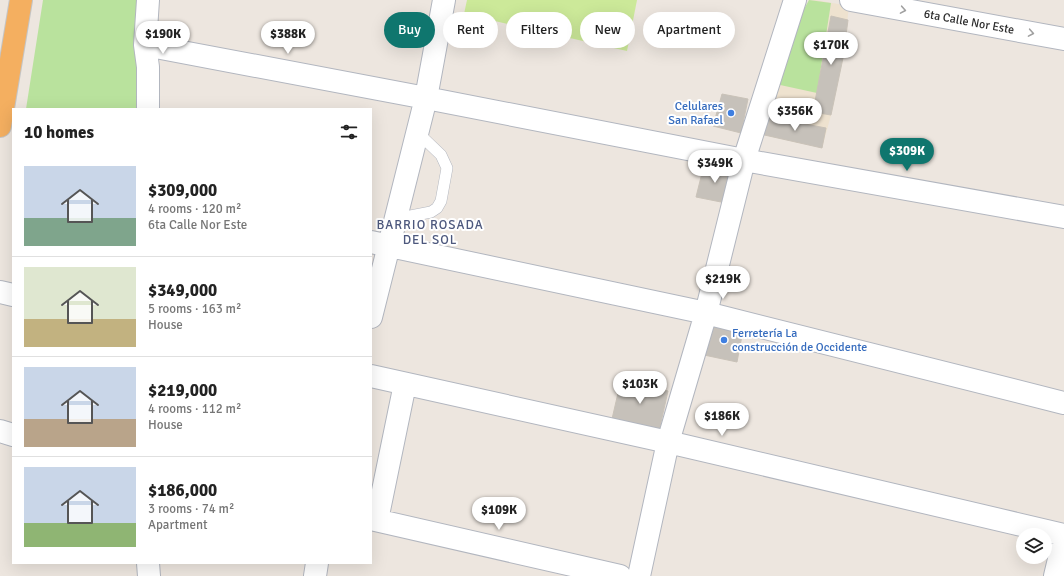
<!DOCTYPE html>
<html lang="en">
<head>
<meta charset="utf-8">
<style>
  body { margin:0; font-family:Signika,sans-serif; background:#f2f2f2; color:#222; height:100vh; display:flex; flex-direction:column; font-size:15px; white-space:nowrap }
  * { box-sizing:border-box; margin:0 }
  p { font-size:13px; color:#767676 }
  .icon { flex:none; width:22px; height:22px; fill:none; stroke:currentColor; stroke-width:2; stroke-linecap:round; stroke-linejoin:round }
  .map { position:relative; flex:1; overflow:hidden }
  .details { position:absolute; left:12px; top:108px; width:360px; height:456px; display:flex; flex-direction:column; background:#fff; border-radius:0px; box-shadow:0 4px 16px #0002 }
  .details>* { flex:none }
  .guide { position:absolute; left:384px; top:12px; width:380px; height:36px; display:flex; gap:8px }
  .buttons { position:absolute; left:1016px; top:528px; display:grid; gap:8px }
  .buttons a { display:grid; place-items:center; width:36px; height:36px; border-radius:50%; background:#fff; box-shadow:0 4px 16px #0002; font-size:20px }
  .price { position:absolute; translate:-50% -34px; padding:0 9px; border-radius:14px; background:#fff; color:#222; font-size:13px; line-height:26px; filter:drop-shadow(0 1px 2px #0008) }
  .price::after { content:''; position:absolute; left:50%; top:24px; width:12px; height:9px; margin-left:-6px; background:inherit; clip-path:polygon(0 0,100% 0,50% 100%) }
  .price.current { background:#0f766e; color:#fff }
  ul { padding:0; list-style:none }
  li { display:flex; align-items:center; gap:12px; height:100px; padding:0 12px }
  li+li { border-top:1px solid #e0e0e0 }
  li span { display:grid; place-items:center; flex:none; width:112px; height:80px; border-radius:0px; color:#555 }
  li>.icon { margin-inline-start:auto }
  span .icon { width:48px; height:48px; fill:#fffc; stroke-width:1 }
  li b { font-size:17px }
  h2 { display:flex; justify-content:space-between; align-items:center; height:48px; padding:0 12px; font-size:17px }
  .chip { padding:0 14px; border-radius:18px; background:#fff; box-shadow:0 4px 16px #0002; font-size:14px; line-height:36px }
  .chip.current { background:#0f766e; color:#fff }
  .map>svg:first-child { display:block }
</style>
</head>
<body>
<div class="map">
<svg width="1064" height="576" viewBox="0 0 1064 576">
  <rect width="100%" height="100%" fill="#ede6df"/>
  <!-- education -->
  <path fill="#eee2cf" d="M809,0H816L849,6L843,58L831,115L822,148L760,134Z"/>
  <!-- green -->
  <path fill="#b9e29d" d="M43,0H140L139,109H26Z
    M809,0L831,3L817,93L771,83L786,42Z"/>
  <!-- pitch -->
  <path fill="#cce999" d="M467,0H637L627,51L464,14Z"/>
  <!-- building -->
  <path fill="#c6c1ba" stroke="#c9c2b8" d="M831,16L848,20L843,58L831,115L813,112Z
    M722,94L748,99L741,133L713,126Z
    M768,117L826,128L822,148L760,134Z
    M704,165L733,170L726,203L696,197Z
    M711,319L744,325L737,362L704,355Z
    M621,380L668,391L659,431L612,419Z"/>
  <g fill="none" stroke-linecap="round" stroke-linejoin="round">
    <!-- service casing -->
    <g stroke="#b2b6bf" stroke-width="12">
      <path id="service" d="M395,219L431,212L437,208L441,201L447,168L441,155L417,132"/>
    </g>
    <!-- minor casing -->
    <g stroke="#b2b6bf" stroke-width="24">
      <path id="minor" d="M148,0L145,45L148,67V109
        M145,45L426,98L744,160L1064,217
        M371,242L706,313L1064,403
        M0,292L13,295
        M371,317L426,98L444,0
        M371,376L668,442L1064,535
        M0,431L13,435
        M371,519L620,576
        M377,520L405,384
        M148,563L149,576
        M315,576L317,563
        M639,576L668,442L706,313L744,160L795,0
        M1055,576L1064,538"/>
    </g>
    <!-- tertiary casing -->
    <g stroke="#b2b6bf" stroke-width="24">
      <g id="tertiary">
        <path id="s1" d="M851,0L1064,39"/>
      </g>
    </g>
    <!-- trunk casing -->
    <g stroke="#c4c4c4" stroke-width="24">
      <path id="trunk" d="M0,126L21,0"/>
    </g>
    <!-- service -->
    <use href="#service" stroke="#fff" stroke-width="11"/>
    <!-- minor -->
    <use href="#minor" stroke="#fff" stroke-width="22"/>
    <!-- tertiary -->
    <use href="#tertiary" stroke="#fff" stroke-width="22"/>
    <!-- trunk -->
    <use href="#trunk" stroke="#f4af60" stroke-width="22"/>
  </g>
  <!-- one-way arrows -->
  <defs><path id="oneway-chevron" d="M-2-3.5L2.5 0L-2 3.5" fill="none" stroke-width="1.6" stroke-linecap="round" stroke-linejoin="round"/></defs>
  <g stroke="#a0a0a0">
    <use href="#oneway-chevron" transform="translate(903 10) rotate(10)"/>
    <use href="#oneway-chevron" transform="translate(1031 33) rotate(10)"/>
  </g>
  <!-- markers -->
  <g fill="#3f7fe0" stroke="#fff" stroke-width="1.5">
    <circle cx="731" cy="113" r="4"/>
    <circle cx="724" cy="340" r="4"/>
  </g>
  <g text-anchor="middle" stroke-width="4" stroke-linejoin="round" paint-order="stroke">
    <!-- street labels -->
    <g font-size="12" fill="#2c2c2c" stroke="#fff">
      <text dy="4" stroke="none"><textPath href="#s1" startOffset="120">6ta Calle Nor Este</textPath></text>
    </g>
    <!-- shop labels -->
    <g font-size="12" fill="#366cbe" stroke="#fff" text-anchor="end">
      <text x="723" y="110">Celulares<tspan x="723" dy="14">San Rafael</tspan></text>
      <text x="732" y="337" text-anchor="start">Ferretería La<tspan x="732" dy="14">construcción de Occidente</tspan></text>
    </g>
    <!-- neighbourhood labels -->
    <g font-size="13" letter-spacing="1" fill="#4d587d" stroke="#fff">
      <text x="430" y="229">BARRIO ROSADA<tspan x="430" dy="15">DEL SOL</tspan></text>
    </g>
  </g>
</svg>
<div class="buttons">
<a><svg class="icon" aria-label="layers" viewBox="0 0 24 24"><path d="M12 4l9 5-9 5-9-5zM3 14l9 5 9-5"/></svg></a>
</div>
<b class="price" style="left:163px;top:55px">$190K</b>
<b class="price" style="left:288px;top:55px">$388K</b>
<b class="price" style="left:831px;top:66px">$170K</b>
<b class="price" style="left:795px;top:132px">$356K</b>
<b class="price current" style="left:907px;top:172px">$309K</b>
<b class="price" style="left:715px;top:184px">$349K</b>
<b class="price" style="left:723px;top:300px">$219K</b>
<b class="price" style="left:640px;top:405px">$103K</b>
<b class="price" style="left:722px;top:437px">$186K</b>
<b class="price" style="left:499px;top:531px">$109K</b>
<div class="guide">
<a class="chip current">Buy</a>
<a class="chip">Rent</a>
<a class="chip">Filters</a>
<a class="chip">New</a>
<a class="chip">Apartment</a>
</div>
<section class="details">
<h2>10 homes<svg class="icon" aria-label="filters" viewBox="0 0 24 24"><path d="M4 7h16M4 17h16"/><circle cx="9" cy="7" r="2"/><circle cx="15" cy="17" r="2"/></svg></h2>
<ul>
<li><span style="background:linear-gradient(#c9d6e8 65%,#7fa58c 0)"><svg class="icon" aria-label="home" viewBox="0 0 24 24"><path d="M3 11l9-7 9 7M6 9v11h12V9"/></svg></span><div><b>$309,000</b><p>4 rooms · 120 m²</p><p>6ta Calle Nor Este</p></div></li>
<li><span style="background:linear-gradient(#dfe7d0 65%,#c2b280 0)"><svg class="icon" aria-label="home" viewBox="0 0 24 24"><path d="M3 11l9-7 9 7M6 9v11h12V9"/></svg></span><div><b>$349,000</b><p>5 rooms · 163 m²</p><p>House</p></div></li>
<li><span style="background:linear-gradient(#c9d6e8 65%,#b9a48a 0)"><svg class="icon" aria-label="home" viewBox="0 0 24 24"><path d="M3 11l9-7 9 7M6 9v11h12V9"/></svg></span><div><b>$219,000</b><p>4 rooms · 112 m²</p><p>House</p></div></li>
<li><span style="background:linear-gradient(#c9d6e8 70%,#8fb573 0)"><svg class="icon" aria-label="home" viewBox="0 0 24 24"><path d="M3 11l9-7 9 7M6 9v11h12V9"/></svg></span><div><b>$186,000</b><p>3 rooms · 74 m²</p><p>Apartment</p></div></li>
</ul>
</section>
</div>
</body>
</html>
